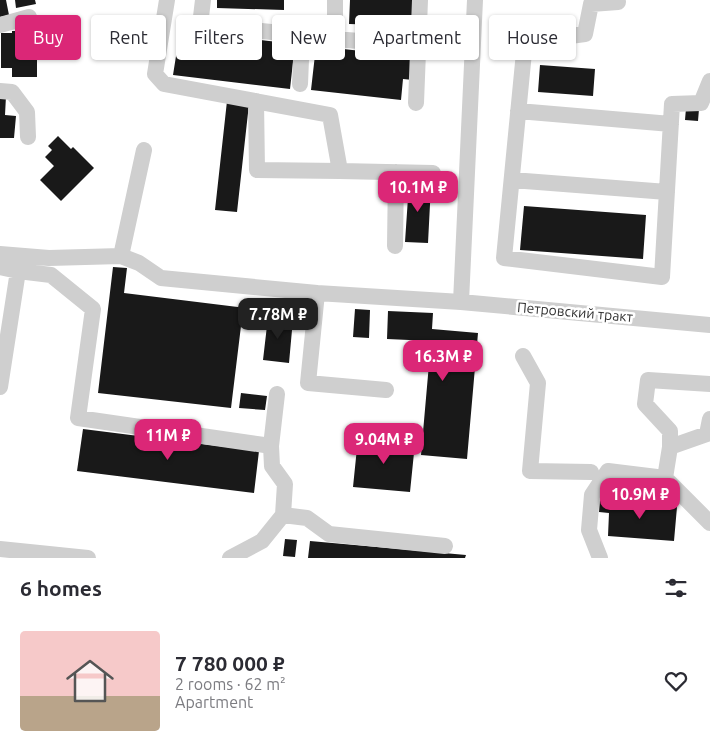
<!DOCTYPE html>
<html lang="en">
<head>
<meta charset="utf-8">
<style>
  body { margin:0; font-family:Ubuntu,sans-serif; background:#f7f7f7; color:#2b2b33; height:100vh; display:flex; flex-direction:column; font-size:19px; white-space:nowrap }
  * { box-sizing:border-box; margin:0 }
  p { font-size:16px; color:#7c7c81 }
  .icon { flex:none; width:28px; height:28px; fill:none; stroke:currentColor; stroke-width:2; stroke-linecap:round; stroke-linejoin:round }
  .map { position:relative; height:558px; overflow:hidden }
  .side { display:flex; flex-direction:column; background:#fff; flex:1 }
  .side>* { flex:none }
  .top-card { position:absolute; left:15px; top:15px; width:680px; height:45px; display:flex; gap:10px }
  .price { position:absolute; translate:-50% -42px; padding:0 11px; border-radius:10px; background:#db2777; color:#fff; font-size:16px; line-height:32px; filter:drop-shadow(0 1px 2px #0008) }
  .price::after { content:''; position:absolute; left:50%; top:30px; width:15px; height:11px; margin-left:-8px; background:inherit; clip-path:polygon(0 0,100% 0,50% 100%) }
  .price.active { background:#222; color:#fff }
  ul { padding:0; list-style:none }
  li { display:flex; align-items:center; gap:15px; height:125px; padding:0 20px }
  li span { display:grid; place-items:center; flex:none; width:140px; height:100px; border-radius:5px; color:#555 }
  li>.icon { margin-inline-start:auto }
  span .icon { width:60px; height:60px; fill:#fffc; stroke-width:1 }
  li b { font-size:21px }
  h2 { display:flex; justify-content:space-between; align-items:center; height:60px; padding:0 20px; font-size:21px }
  .chip { padding:0 18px; border-radius:5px; background:#fff; box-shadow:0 1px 4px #0004; font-size:18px; line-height:45px }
  .chip.active { background:#db2777; color:#fff }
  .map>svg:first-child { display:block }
</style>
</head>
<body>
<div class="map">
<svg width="710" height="558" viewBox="0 0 710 558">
  <rect width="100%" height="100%" fill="#fff"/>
  <!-- building -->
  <path fill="#191919" d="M0,0H6L9,15L0,17Z
    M15,0H35L36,4L16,8Z
    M217,0H284V10L217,8Z
    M350,0H415L413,26L349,24Z
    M12,31H37V77H12V68H1V33H12Z
    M180,31L295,44L290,89L173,75Z
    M316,46L416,57L413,80L403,79L401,100L311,90Z
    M540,65L595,69L593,96L538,92Z
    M0,95L6,96L5,115L16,116L14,138H0Z
    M227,101L249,104L237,212L215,210Z
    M686,108L699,109L698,121L685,120Z
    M58,136L71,149L73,147L94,168L61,201L40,180L54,166L45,157L52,150L48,146Z
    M409,183L431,185L428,243L405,242Z
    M524,206L646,215L643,259L520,250Z
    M113,267L127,268L124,293L263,310L261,328L241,326L231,408L98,393Z
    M355,309L370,310L369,338L353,337Z
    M388,311L433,313L432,329L478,333L467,459L421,455L431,341L387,339Z
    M268,317L293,319L289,363L263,360Z
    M241,393L267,396L265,410L239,408Z
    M83,429L259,451L254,493L77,471Z
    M358,438L415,443L410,492L353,487Z
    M600,500L677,507L674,541L608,536L609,513L599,512Z
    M285,539L297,540L295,557L283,556Z
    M310,541L466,555L465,558H308Z"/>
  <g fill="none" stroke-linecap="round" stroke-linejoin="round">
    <!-- minor -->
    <path stroke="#cfcfcf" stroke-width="16" d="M167,0L155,74L164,84L330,115L340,171L433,173
      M203,0L200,25L302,35
      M335,0V39L418,46
      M618,2L591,4L585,34L525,42L504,258L662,277L672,104L701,103L710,81
      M0,25L29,17
      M300,84L302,35L335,39
      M0,91L12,92L27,112L28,137
      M256,101L257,170L340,171
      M416,103L420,0
      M518,111L671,124
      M512,180L667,192
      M395,246L396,172
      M0,254L49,258L121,256L139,263L161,278L317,293L461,302L710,325
      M121,256L144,150
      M0,267L18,271L51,275L93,309L78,418L271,446L272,466L285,484L283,515L262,541L230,558
      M317,293L308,383L386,390
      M461,302L475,0
      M523,356L538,383L530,471L591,472
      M0,387L18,271
      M271,446L277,394
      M670,447V431L645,404L648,380L710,384
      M665,478L670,447L707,434L710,419
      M283,515L307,518L329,534L445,546
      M0,549L88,558
      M600,558L589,530L592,495L608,471L665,478L710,523"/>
  </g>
  <g text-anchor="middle" stroke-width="5" stroke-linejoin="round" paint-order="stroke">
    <!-- street labels -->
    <g font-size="14" fill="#323232" stroke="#fff">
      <text transform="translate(575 312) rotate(5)" y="5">Петровский тракт</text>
    </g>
  </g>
</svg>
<b class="price" style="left:418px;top:213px">10.1M ₽</b>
<b class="price active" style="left:278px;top:340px">7.78M ₽</b>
<b class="price" style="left:443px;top:382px">16.3M ₽</b>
<b class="price" style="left:168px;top:461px">11M ₽</b>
<b class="price" style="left:384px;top:465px">9.04M ₽</b>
<b class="price" style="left:640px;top:520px">10.9M ₽</b>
<div class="top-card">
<a class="chip active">Buy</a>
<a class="chip">Rent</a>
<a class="chip">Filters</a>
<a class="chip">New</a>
<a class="chip">Apartment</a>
<a class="chip">House</a>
</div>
</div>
<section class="side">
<h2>6 homes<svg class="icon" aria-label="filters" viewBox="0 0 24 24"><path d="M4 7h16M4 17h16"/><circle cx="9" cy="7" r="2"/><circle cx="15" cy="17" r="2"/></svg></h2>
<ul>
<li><span style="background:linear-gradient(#f6c9c9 65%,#b9a48a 0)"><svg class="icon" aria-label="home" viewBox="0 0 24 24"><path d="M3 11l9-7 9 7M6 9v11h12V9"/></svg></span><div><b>7 780 000 ₽</b><p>2 rooms · 62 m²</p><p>Apartment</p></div><svg class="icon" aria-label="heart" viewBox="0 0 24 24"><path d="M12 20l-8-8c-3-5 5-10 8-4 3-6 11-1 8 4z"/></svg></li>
</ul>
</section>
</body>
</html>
